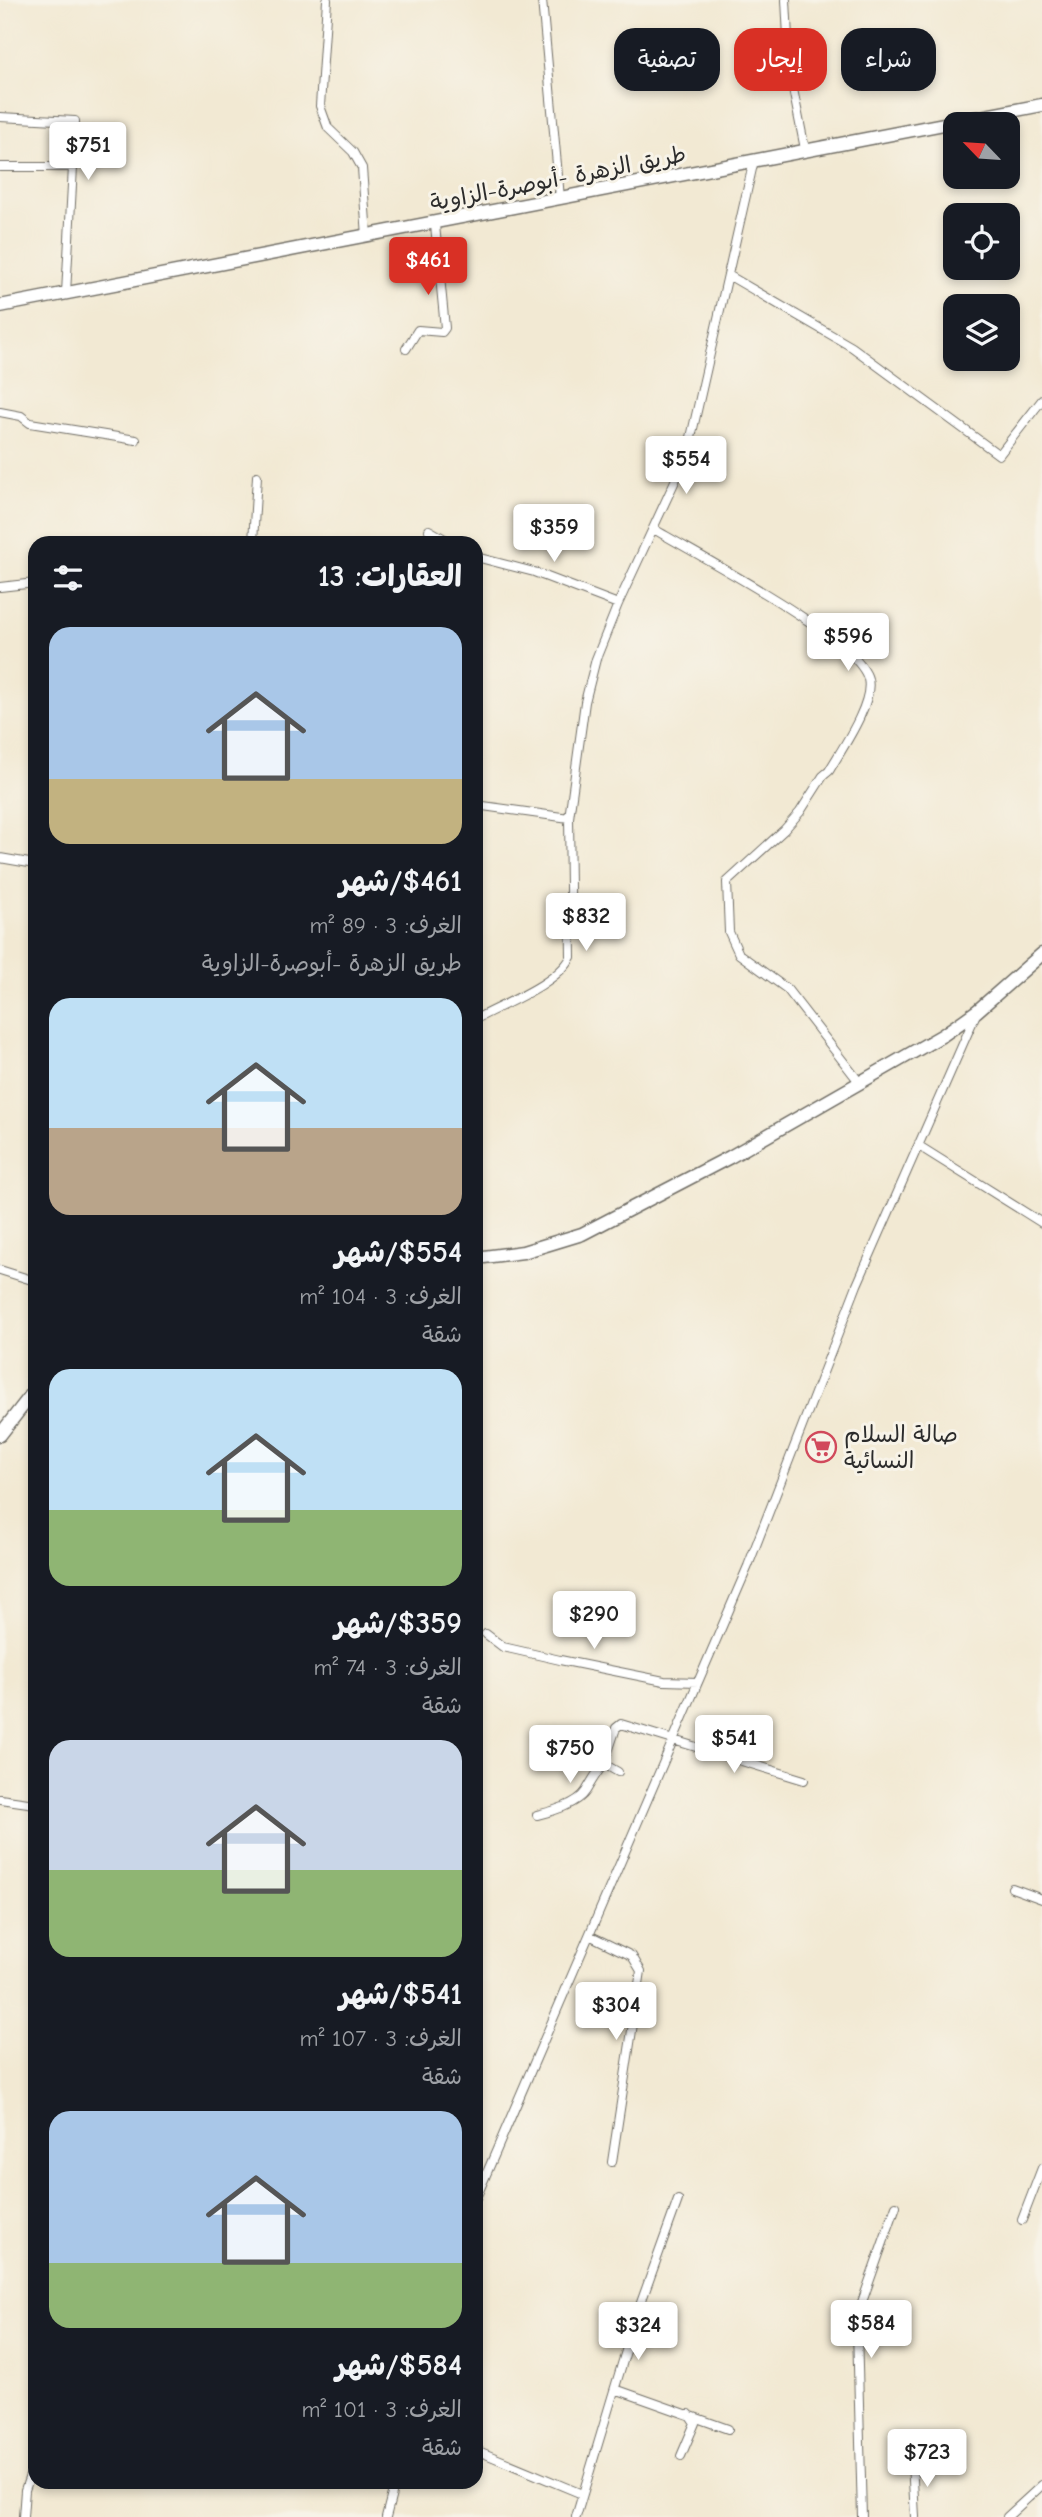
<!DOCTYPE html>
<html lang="ar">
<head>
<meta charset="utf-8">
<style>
  body { margin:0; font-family:"Comic Neue","Playpen Sans Arabic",sans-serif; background:#242831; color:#f1f3f6; direction:rtl; height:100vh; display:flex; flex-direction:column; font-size:26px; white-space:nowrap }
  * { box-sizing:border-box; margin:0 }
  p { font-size:23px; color:#9ea1a6 }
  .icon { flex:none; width:38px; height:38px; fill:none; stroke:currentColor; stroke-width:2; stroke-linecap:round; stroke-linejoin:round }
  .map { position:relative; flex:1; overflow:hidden; direction:ltr }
  .details { position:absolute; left:28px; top:536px; width:455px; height:1953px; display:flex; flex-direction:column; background:#171b24; border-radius:21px; box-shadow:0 4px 10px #0003; direction:rtl }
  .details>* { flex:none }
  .hud { position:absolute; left:504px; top:28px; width:432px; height:63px; direction:rtl; display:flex; gap:14px }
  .needle { width:46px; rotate:295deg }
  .tools { position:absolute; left:943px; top:112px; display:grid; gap:14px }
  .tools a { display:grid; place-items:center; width:77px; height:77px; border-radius:14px; background:#171b24; box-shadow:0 4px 10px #0003; font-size:35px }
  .price { position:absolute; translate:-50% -60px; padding:0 16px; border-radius:7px; background:#fff; color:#222; font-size:23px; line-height:46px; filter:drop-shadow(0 2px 4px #0008) }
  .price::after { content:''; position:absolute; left:50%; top:42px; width:21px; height:16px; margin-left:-10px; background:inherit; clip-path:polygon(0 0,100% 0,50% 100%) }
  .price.on { background:#d93025; color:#fff }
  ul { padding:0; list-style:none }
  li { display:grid; align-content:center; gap:14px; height:371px; padding:0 21px }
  li span { display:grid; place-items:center; height:217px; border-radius:21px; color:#555 }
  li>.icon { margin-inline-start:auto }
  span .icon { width:126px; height:126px; fill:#fffc; stroke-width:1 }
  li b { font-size:30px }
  h2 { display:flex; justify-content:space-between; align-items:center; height:84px; padding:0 21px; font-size:30px }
  .chip { padding:0 24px; border-radius:21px; background:#171b24; box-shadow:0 4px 10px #0003; font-size:24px; line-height:63px }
  .chip.on { background:#d93025; color:#fff }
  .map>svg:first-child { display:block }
</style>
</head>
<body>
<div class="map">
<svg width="1042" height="2517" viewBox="0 0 1042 2517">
  <rect width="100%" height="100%" fill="#f7f3e8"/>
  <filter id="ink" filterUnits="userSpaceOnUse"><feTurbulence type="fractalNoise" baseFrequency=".0143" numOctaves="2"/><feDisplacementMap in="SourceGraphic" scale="14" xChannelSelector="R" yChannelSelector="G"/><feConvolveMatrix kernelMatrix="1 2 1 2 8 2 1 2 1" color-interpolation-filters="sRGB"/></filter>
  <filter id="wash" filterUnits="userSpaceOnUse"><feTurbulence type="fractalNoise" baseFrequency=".00686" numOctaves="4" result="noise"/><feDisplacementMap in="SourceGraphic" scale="28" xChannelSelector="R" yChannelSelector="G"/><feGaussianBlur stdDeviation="1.57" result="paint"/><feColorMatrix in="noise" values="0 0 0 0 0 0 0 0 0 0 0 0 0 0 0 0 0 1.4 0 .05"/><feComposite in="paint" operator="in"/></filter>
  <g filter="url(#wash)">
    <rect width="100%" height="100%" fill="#f2e9d3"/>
  </g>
  <g filter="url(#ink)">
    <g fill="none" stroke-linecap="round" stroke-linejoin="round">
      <!-- street casing -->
      <g stroke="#716e66" stroke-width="10">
        <path id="street" d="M327,0L320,106L328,128L353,152L362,168L367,236
          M542,0L560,198
          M786,0L790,74L805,149
          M0,117L75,121L73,167
          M0,167H73L66,293
          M728,275L852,347L999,455L1042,400
          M406,349L418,330L442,332L445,328L435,225
          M0,412L21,416L30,423L136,440
          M654,529C695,554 858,638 868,679C874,703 841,750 829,771L823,776L800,812L784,830L727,882L729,932L739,954L787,989L860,1083
          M429,530L450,542
          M253,542L257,476
          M476,557L534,572L618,604
          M0,587L35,583
          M476,805L569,818
          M0,858L35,864
          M476,1019C503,1004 557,984 571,957L569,818L585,702L596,659L618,604L687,455L754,160
          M919,1146L1042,1223
          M0,1270L35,1281
          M486,1634L503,1647L560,1660L664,1681L698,1682
          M618,1772L604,1764L616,1728L621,1724L804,1780
          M0,1799L35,1804
          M537,1815C551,1812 578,1804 586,1791C592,1781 596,1773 604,1764
          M1012,1888L1042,1899
          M591,1936L632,1956L641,1971L612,2162
          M476,2198L748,1566L857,1285L976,1014
          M1022,2220L1042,2168
          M615,2389L728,2429
          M476,2450L582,2494
          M681,2456L695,2423L689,2414
          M912,2462L915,2517
          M23,2517L25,2490L35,2461
          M386,2517L395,2482
          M576,2517L638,2311L678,2200
          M862,2517L857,2329L861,2305L896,2206
          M1007,2517L1042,2485"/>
      </g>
      <!-- secondary casing -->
      <g stroke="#716e66" stroke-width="15">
        <path id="secondary" d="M476,1258L523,1252L582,1234L730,1157L943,1035L977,1011L1042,954
          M0,1435L35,1390"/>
      </g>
      <!-- primary casing -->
      <g stroke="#716e66" stroke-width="15">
        <path id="primary" d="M0,306L1042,105"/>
      </g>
      <!-- street -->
      <use href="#street" stroke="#fff" stroke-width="8"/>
      <!-- secondary -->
      <use href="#secondary" stroke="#fff" stroke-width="12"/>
      <!-- primary -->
      <use href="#primary" stroke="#fff" stroke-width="12"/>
    </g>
  </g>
  <!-- icons -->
  <defs>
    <g id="supermarket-ring" transform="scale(1.575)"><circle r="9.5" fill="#f7f3e8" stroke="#d1495b" stroke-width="1.5"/><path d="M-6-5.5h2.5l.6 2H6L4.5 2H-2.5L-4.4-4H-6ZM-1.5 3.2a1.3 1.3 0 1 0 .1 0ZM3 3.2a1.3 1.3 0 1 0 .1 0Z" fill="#d1495b"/></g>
  </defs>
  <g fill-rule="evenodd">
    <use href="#supermarket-ring" x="821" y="1447"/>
  </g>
  <g text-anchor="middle" stroke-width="6" stroke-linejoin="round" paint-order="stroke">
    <!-- street labels -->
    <g font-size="23" fill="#2b2b2b" stroke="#f7f3e8">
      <text transform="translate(558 178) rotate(-11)" y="8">طريق الزهرة -أبوصرة-الزاوية</text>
    </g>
    <!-- poi labels -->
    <g font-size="23" fill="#2b2b2b" stroke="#f7f3e8" text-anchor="start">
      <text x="844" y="1442">صالة السلام<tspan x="844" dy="26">النسائية</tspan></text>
    </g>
  </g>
</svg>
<div class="tools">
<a><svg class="needle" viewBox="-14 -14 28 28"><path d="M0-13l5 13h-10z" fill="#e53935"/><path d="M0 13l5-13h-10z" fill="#9ea1a6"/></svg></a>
<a><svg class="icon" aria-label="locate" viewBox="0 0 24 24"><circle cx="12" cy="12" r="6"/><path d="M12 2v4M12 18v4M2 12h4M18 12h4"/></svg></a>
<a><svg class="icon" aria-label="layers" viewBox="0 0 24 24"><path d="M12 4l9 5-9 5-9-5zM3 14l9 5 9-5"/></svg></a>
</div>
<b class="price" style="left:88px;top:182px">$751</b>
<b class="price on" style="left:428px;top:297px">$461</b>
<b class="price" style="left:686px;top:496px">$554</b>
<b class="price" style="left:554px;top:564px">$359</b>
<b class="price" style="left:848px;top:673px">$596</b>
<b class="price" style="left:586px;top:953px">$832</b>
<b class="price" style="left:594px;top:1651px">$290</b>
<b class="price" style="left:734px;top:1775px">$541</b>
<b class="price" style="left:570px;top:1785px">$750</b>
<b class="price" style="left:616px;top:2042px">$304</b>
<b class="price" style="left:871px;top:2360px">$584</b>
<b class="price" style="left:638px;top:2362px">$324</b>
<b class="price" style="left:927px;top:2489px">$723</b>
<div class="hud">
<a class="chip">شراء</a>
<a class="chip on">إيجار</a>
<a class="chip">تصفية</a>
</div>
<section class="details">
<h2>العقارات: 13<svg class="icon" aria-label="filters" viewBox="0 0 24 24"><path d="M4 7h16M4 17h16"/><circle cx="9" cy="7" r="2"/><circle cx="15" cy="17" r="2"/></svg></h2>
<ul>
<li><span style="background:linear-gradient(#a9c7e8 70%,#c2b280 0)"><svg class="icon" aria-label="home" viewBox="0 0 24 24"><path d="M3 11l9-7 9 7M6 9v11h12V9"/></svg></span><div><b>$461/شهر</b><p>الغرف: 3 · 89 m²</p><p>طريق الزهرة -أبوصرة-الزاوية</p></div></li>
<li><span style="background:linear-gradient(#bfe0f5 60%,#b9a48a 0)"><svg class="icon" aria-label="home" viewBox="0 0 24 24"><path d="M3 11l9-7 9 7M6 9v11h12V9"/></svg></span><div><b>$554/شهر</b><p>الغرف: 3 · 104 m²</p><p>شقة</p></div></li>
<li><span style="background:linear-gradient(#bfe0f5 65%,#8fb573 0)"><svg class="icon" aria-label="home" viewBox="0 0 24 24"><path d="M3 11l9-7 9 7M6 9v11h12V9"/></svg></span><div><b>$359/شهر</b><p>الغرف: 3 · 74 m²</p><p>شقة</p></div></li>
<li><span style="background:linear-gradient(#c9d6e8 60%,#8fb573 0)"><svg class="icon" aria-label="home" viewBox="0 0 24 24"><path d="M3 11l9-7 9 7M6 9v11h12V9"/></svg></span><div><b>$541/شهر</b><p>الغرف: 3 · 107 m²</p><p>شقة</p></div></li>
<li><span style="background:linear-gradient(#a9c7e8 70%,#8fb573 0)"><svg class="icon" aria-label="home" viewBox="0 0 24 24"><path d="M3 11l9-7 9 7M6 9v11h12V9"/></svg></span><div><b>$584/شهر</b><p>الغرف: 3 · 101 m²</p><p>شقة</p></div></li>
</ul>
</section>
</div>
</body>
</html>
